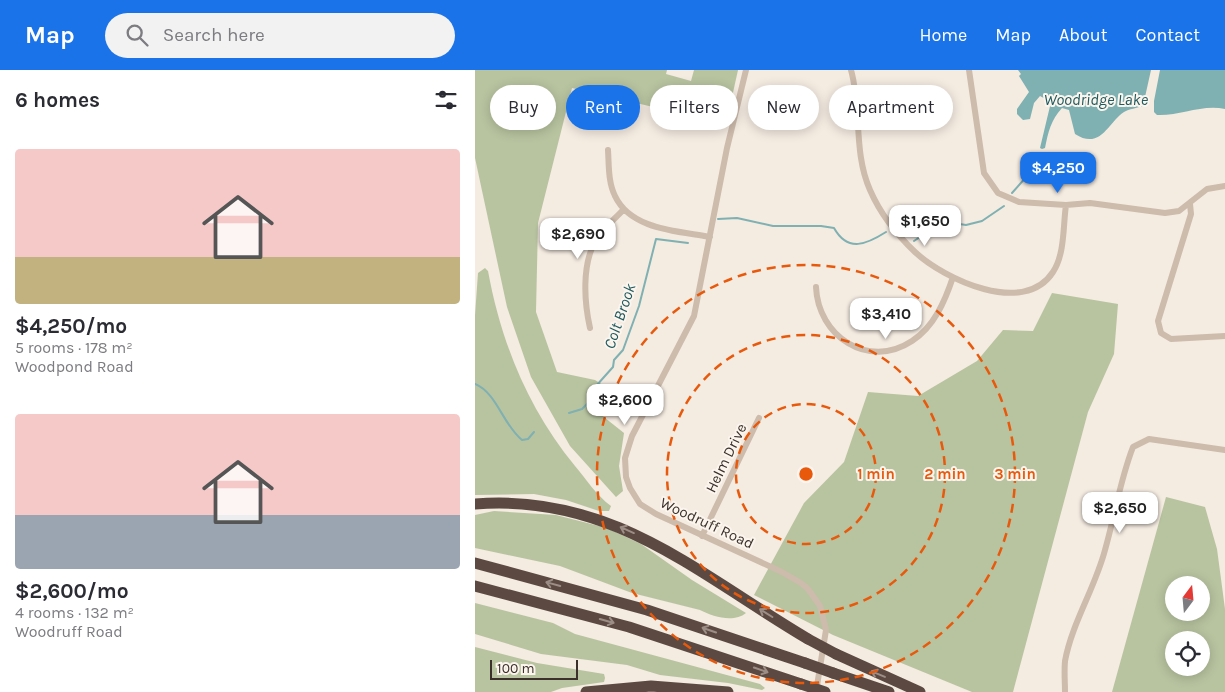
<!DOCTYPE html>
<html lang="en">
<head>
<meta charset="utf-8">
<style>
  body { margin:0; font-family:Karla,sans-serif; background:#f2f2f3; color:#2b2b33; height:100vh; display:flex; flex-direction:column; font-size:19px; white-space:nowrap }
  * { box-sizing:border-box; margin:0 }
  p { font-size:16px; color:#7c7c81 }
  .icon { flex:none; width:28px; height:28px; fill:none; stroke:currentColor; stroke-width:2; stroke-linecap:round; stroke-linejoin:round }
  .map { position:relative; flex:1; overflow:hidden }
  .details { display:flex; flex-direction:column; background:#fff; width:475px }
  .details>* { flex:none }
  .banner { position:absolute; left:15px; top:15px; width:475px; height:45px; display:flex; gap:10px }
  .needle { width:32px; rotate:16deg }
  .tools { position:absolute; left:690px; top:506px; display:grid; gap:10px }
  .tools a { display:grid; place-items:center; width:45px; height:45px; border-radius:50%; background:#fff; box-shadow:0 2px 12px #0003; font-size:25px }
  .scale { position:absolute; left:15px; bottom:12px; width:88px; box-sizing:border-box; padding-left:5px; border:2px solid #3b302b; border-top:0; font-size:14px; line-height:18px; white-space:nowrap; color:#3b302b; -webkit-text-stroke:4px #fbf5ee; paint-order:stroke }
  .price { position:absolute; translate:-50% -42px; padding:0 11px; border-radius:10px; background:#fff; color:#222; font-size:16px; line-height:32px; filter:drop-shadow(0 1px 2px #0008) }
  .price::after { content:''; position:absolute; left:50%; top:30px; width:15px; height:11px; margin-left:-8px; background:inherit; clip-path:polygon(0 0,100% 0,50% 100%) }
  .price.current { background:#1a73e8; color:#fff }
  ul { padding:0; list-style:none }
  li { display:grid; align-content:center; gap:10px; height:265px; padding:0 15px }
  li span { display:grid; place-items:center; height:155px; border-radius:5px; color:#555 }
  li>.icon { margin-inline-start:auto }
  span .icon { width:90px; height:90px; fill:#fffc; stroke-width:1 }
  li b { font-size:21px }
  h2 { display:flex; justify-content:space-between; align-items:center; height:60px; padding:0 15px; font-size:21px }
  .chip { padding:0 18px; border-radius:22px; background:#fff; box-shadow:0 2px 12px #0003; font-size:18px; line-height:45px }
  .chip.current { background:#1a73e8; color:#fff }
  header { display:flex; align-items:center; gap:30px; box-sizing:border-box; height:70px; padding:0 25px; background:#1a73e8; color:#fff }
  header strong { font-size:24px }
  nav { display:flex; gap:28px; margin-inline-start:auto; font-size:18px }
  .search { width:350px; height:45px; background:#f2f2f3; display:flex; align-items:center; gap:12px; box-sizing:border-box; padding:0 18px; border-radius:28px; color:#7c7c81; font-size:19px }
  main { display:flex; flex:1; min-height:0 }
  .map>svg:first-child { display:block }
</style>
</head>
<body>
<header>
<strong>Map</strong>
<div class="search"><svg class="icon" aria-label="search" viewBox="0 0 24 24"><circle cx="10" cy="10" r="6"/><path d="M15 15l6 6"/></svg>Search here</div>
<nav><a>Home</a><a>Map</a><a>About</a><a>Contact</a></nav>
</header>
<main>
<section class="details">
<h2>6 homes<svg class="icon" aria-label="filters" viewBox="0 0 24 24"><path d="M4 7h16M4 17h16"/><circle cx="9" cy="7" r="2"/><circle cx="15" cy="17" r="2"/></svg></h2>
<ul>
<li><span style="background:linear-gradient(#f6c9c9 70%,#c2b280 0)"><svg class="icon" aria-label="home" viewBox="0 0 24 24"><path d="M3 11l9-7 9 7M6 9v11h12V9"/></svg></span><div><b>$4,250/mo</b><p>5 rooms · 178 m²</p><p>Woodpond Road</p></div></li>
<li><span style="background:linear-gradient(#f6c9c9 65%,#9aa5b1 0)"><svg class="icon" aria-label="home" viewBox="0 0 24 24"><path d="M3 11l9-7 9 7M6 9v11h12V9"/></svg></span><div><b>$2,600/mo</b><p>4 rooms · 132 m²</p><p>Woodruff Road</p></div></li>
</ul>
</section>
<div class="map">
<svg width="750" height="622" viewBox="0 0 750 622">
  <rect width="100%" height="100%" fill="#f4ebe1"/>
  <!-- green -->
  <path fill="#b8c4a0" fill-rule="evenodd" d="M0,0H192L191,4L216,11L219,0H263L251,54L97,18L63,153L61,242L82,302L120,310L134,319L120,340L149,363L144,396L148,421L141,427L95,376L56,307L32,237L0,88Z
    M10,198L13,201C26,272 53,339 100,396C111,409 122,426 136,436L134,441H124L91,430L59,424L0,425V245L3,203Z
    M577,223L643,234L639,284L613,342L538,622H497L358,565L279,525L329,433L369,392L393,322L443,326L502,291L528,260L558,261Z
    M691,427L730,437L742,479L750,539V622H637ZM699,515H726V542H699ZM699,570H726V598H699Z
    M19,441L81,445L132,458L166,474L217,510L271,543C259,553 238,547 225,540L157,523L85,496L0,478V445Z
    M0,533L78,553L100,564L285,614L290,618L287,620L253,613L185,605L152,595L66,584L0,564Z
    M0,577L62,593L129,604L130,608L129,612L87,618L76,622H0Z"/>
  <!-- water -->
  <path fill="#7fb0b2" d="M543,0H676L668,36C662,38 654,39 649,42C634,51 626,81 600,64L594,40L587,38C576,50 573,62 570,78L567,79L565,78L576,32L565,26L559,33L555,49L548,50L542,44V39L554,22L544,6L546,4Z
    M685,0H750V39C727,34 705,46 682,45L679,42V31Z"/>
  <g fill="none" stroke-linecap="round" stroke-linejoin="round">
    <!-- stream -->
    <path stroke="#7fb0b2" stroke-width="2" d="M537,123L552,106L560,92
      M243,149L262,148L298,156H346L359,158C373,183 392,174 411,162
      M439,171L464,154L472,152L491,155L507,151L529,136
      M0,314C22,323 28,355 47,370L53,369L59,362
      M94,343L107,339L117,329L121,316L138,297L139,290L148,280L164,236L181,169L213,173"/>
    <!-- street -->
    <path stroke="#cdbbac" stroke-width="6" d="M271,0L252,78L219,246L157,366L150,388L151,407L155,418L165,434L181,444L305,501L326,513L333,519L345,536L351,560L341,622
      M376,0C387,39 378,82 395,120C405,143 421,164 440,182C469,209 549,247 578,202C590,184 588,155 591,135
      M494,0L509,103L523,123L544,132L591,135L615,133L690,143L704,141L732,119L750,116
      M133,80C134,95 133,112 140,126C156,160 203,161 235,167
      M715,134L716,144L683,251L686,263L696,269L750,266
      M341,217C343,266 393,300 437,271C459,257 470,231 478,207
      M115,258C109,231 107,196 120,171C127,159 140,149 149,139
      M227,466L284,348
      M590,622C590,612 589,601 590,591C597,553 620,518 630,480C640,445 645,410 658,377L674,369L750,380"/>
    <!-- highway -->
    <path stroke="#5c4a42" stroke-width="11" d="M0,434C137,423 223,504 333,569
      M0,493L172,540L330,593
      M0,516L154,557L326,614
      M361,584L445,622
      M358,603L414,622
      M111,622L176,616L253,622"/>
    <!-- highway-bridge -->
    <path stroke="#5c4a42" stroke-width="11" d="M333,569L361,584
      M330,593L358,603
      M326,614L350,622"/>
  </g>
  <!-- one-way arrows -->
  <defs><path id="oneway-shaft" d="M-6 0H5M1.5-3L5.5 0L1.5 3" fill="none" stroke-width="1.6" stroke-linecap="round" stroke-linejoin="round" transform="scale(1.25)"/></defs>
  <g stroke="#9c8e87">
    <use href="#oneway-shaft" transform="translate(152 460) rotate(-156)"/>
    <use href="#oneway-shaft" transform="translate(78 514) rotate(-165)"/>
    <use href="#oneway-shaft" transform="translate(291 543) rotate(-148)"/>
    <use href="#oneway-shaft" transform="translate(132 551) rotate(16)"/>
    <use href="#oneway-shaft" transform="translate(234 560) rotate(-161)"/>
    <use href="#oneway-shaft" transform="translate(286 600) rotate(19)"/>
    <use href="#oneway-shaft" transform="translate(403 604) rotate(-157)"/>
  </g>
  <!-- distance rings -->
  <g fill="none" stroke="#e8590c" stroke-width="2.5" stroke-dasharray="9 6">
    <circle cx="331" cy="404" r="70"/>
    <circle cx="331" cy="404" r="139"/>
    <circle cx="331" cy="404" r="209"/>
  </g>
  <g text-anchor="middle" stroke-width="4" stroke-linejoin="round" paint-order="stroke">
    <!-- street labels -->
    <g font-size="15" fill="#3b302b" stroke="#fbf5ee">
      <text transform="translate(251 388) rotate(-64)" y="5">Helm Drive</text>
      <text transform="translate(232 453) rotate(25)" y="5">Woodruff Road</text>
    </g>
    <!-- water labels -->
    <g font-size="16" font-style="italic" fill="#1f5a5e" stroke="#fbf5ee">
      <text x="621" y="35">Woodridge Lake</text>
      <text transform="translate(144 246) rotate(-71)" y="6">Colt Brook</text>
    </g>
  </g>
  <circle cx="331" cy="404" r="8" fill="#e8590c" stroke="#fbf5ee" stroke-width="2.5"/>
  <g font-size="15" text-anchor="middle" font-weight="bold" fill="#e8590c" stroke="#fbf5ee" stroke-width="4" stroke-linejoin="round" paint-order="stroke">
    <text x="401" y="409">1 min</text>
    <text x="470" y="409">2 min</text>
    <text x="540" y="409">3 min</text>
  </g>
</svg>
<div class="tools">
<a><svg class="needle" viewBox="-14 -14 28 28"><path d="M0-13l5 13h-10z" fill="#e53935"/><path d="M0 13l5-13h-10z" fill="#7c7c81"/></svg></a>
<a><svg class="icon" aria-label="locate" viewBox="0 0 24 24"><circle cx="12" cy="12" r="6"/><path d="M12 2v4M12 18v4M2 12h4M18 12h4"/></svg></a>
</div>
<div class="scale">100 m</div>
<b class="price current" style="left:583px;top:124px">$4,250</b>
<b class="price" style="left:450px;top:177px">$1,650</b>
<b class="price" style="left:103px;top:190px">$2,690</b>
<b class="price" style="left:411px;top:270px">$3,410</b>
<b class="price" style="left:150px;top:356px">$2,600</b>
<b class="price" style="left:645px;top:464px">$2,650</b>
<div class="banner">
<a class="chip">Buy</a>
<a class="chip current">Rent</a>
<a class="chip">Filters</a>
<a class="chip">New</a>
<a class="chip">Apartment</a>
</div>
</div>
</main>
</body>
</html>
